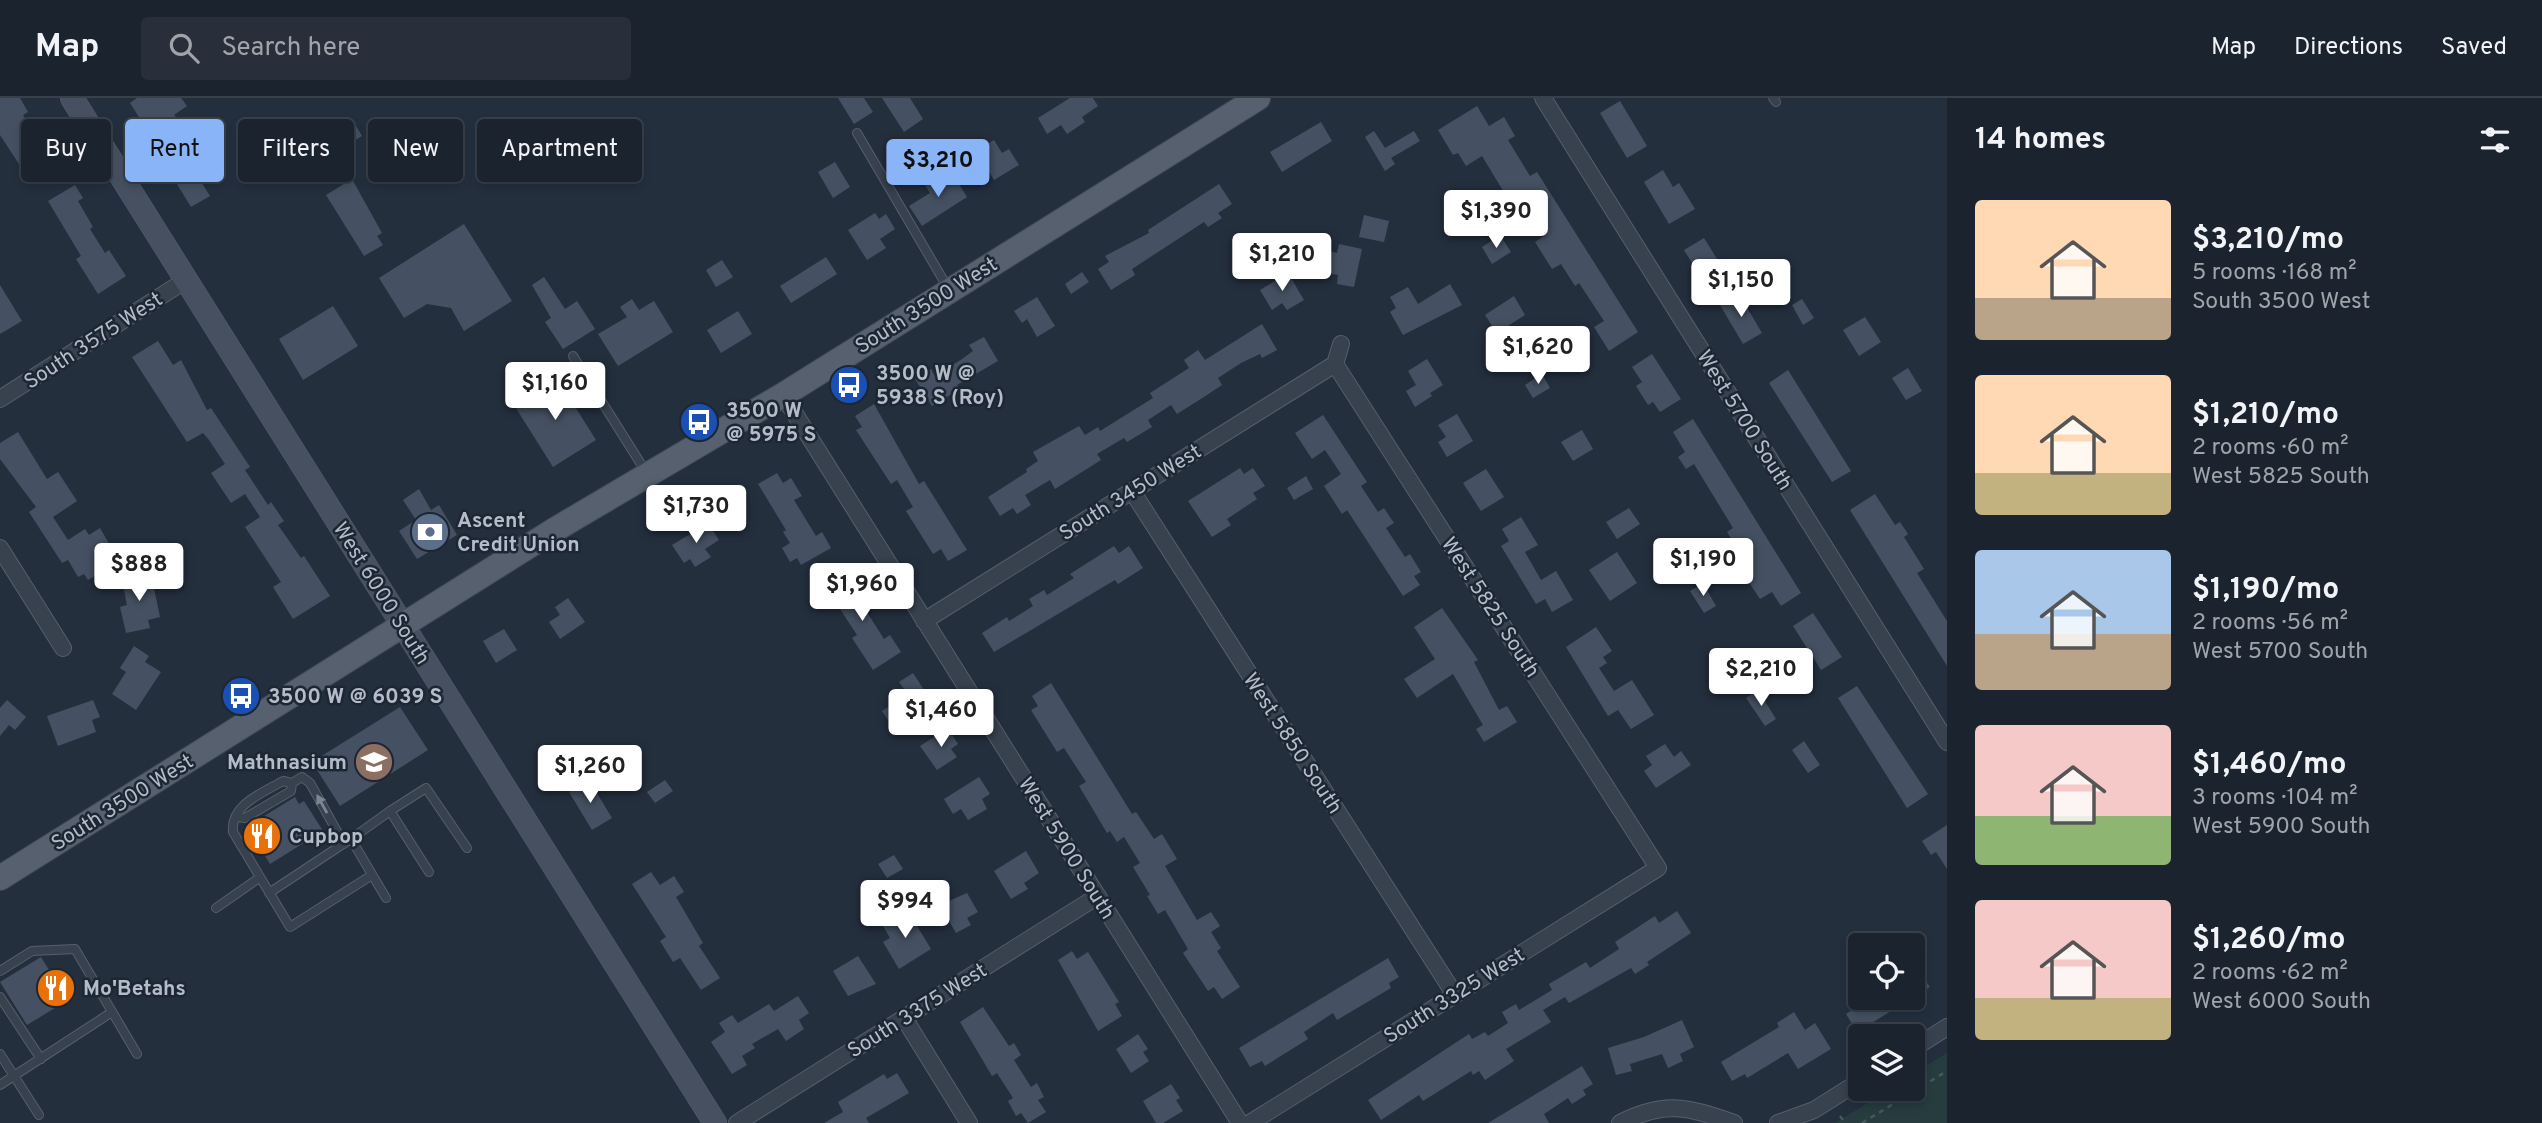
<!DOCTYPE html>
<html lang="en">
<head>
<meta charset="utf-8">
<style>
  body { margin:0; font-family:Overpass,sans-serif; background:#282f3a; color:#f1f3f6; height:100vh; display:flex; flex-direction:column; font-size:26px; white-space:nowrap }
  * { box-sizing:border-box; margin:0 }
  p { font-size:23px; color:#a0a4aa }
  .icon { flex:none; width:38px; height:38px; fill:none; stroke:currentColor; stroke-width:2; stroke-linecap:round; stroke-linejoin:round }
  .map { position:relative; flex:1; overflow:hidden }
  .panel { display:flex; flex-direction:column; background:#1b232e; width:595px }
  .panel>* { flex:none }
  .banner { position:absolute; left:21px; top:21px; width:665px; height:63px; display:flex; gap:14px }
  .controls { position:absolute; left:1848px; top:835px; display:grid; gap:14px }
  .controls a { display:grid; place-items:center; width:77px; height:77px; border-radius:7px; background:#1b232e; box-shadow:0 4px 10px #0003,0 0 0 2px #39404a; font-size:35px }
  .price { position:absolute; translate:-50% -60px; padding:0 16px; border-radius:7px; background:#fff; color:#222; font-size:23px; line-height:46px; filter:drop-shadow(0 2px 4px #0008) }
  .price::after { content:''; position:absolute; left:50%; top:42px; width:21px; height:16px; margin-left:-10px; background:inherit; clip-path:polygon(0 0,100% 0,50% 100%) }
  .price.current { background:#8ab4f8; color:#111 }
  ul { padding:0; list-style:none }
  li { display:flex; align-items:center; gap:21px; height:175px; padding:0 28px }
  li span { display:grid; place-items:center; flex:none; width:196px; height:140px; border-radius:7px; color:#555 }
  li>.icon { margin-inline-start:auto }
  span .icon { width:84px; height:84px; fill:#fffc; stroke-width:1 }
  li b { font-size:30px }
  h2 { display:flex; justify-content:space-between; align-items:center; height:84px; padding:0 28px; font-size:30px }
  .tag { padding:0 24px; border-radius:7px; background:#1b232e; box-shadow:0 4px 10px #0003,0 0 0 2px #39404a; font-size:24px; line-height:63px }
  .tag.current { background:#8ab4f8; color:#111 }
  header { display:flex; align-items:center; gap:42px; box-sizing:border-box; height:98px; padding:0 35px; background:#1b232e; border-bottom:2px solid #39404a }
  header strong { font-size:33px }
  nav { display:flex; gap:38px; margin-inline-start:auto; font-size:24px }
  .search { width:490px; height:63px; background:#282f3a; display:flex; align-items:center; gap:18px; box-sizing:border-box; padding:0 24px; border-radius:7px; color:#a0a4aa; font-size:26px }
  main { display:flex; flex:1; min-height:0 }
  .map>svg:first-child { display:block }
</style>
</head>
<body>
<header>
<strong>Map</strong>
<div class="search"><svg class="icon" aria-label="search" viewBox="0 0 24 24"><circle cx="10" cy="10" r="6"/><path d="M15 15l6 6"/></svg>Search here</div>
<nav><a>Map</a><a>Directions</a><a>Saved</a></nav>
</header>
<main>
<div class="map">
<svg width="1947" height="1025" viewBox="0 0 1947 1025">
  <rect width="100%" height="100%" fill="#242f3e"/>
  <!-- green -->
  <path fill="#263c3f" d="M1947,955V1025H1835L1890,991L1913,990V976Z"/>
  <!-- building -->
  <path fill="#455162" d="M0,0H20L28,14L23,17L48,56L53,53L62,66L32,86L0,37Z
    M137,0H181L187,8L174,17L179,23L170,29L175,35L172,37L210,98L191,109L164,65L167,63L130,5Z
    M838,0H864L873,14L854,26Z
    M882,0H910L923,21L904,34Z
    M1070,0H1093L1098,8L1082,19L1085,24L1067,36L1061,27L1047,36L1038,20Z
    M1620,3L1647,48L1627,60L1600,15Z
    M1477,8L1489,28L1504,19L1515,38L1508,42L1530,78L1537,74L1638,234L1609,253L1594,229L1604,223L1579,185L1575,188L1561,166L1552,171L1535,144L1544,138L1530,115L1527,116L1522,108L1504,119L1494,103L1505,96L1482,58L1466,68L1458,55L1453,57L1438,32Z
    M353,23L362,38L312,68L303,53Z
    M1321,24L1332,43L1282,74L1270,54Z
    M1374,33L1385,50L1414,33L1420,43L1391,60L1395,66L1385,73L1365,39Z
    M994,42L1002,55L1009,51L1019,67L994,82L985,67L974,75L965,60Z
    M835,64L850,89L833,100L818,74Z
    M1663,72L1673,89L1679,85L1695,111L1669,126L1644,84Z
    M943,76L949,85L956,81L967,99L922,128L909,108L930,95L925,87Z
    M352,81L382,135L377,138L383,147L364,158L326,97Z
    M1219,86L1232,106L1218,115L1222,120L1208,129L1204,124L1132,171L1135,177L1111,192L1098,171L1109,164L1105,158L1149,135L1148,132Z
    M75,87L83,100L78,103L93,129L90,131L105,155L109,152L126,178L98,196L76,161L81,158L48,103Z
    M875,115L879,121L886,116L895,131L880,141L886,150L867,162L848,132Z
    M1364,117L1389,123L1384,144L1359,139Z
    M464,126L512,203L464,233L451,210L427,206L404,220L379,180Z
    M1500,137L1511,154L1492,166L1482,149Z
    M1704,140L1724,172L1704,184L1684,152Z
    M1339,146L1362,151L1354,189L1337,186L1338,177L1325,175L1329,153L1337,155Z
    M826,159L837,176L791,205L780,188Z
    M722,162L733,179L716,189L706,172Z
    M1082,174L1089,184L1071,196L1065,186Z
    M1288,175L1304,202L1287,212L1282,205L1272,212L1260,192Z
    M544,179L565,211L577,203L595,231L563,251L545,224L551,220L532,187Z
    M1450,186L1462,207L1403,237L1390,214L1396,210L1390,199L1408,189L1418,206Z
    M0,187L22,223L0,236Z
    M1739,196L1762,235L1743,246L1720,207Z
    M1514,198L1525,217L1497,235L1485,217Z
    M1037,199L1055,228L1037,239L1027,221L1022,225L1014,213Z
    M632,201L639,212L654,203L673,234L618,268L598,236L627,219L620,209Z
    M1802,201L1814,220L1803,227L1792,207Z
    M333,208L358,248L303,282L279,241Z
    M738,213L752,236L721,255L707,232Z
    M1865,219L1881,244L1859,258L1843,232Z
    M1262,226L1277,252L1262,260L1260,256L1241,265L1218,280L1222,287L1207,297L1177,316L1171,307L1148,322L1152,329L1127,344L1124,340L1097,356L1101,362L1055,391L1050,382L1025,397L1031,407L1017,416L1013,410L1000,418L988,399L1027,374L1026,371L1038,363L1033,354L1079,328L1085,337L1098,329L1100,333L1153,300L1150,295L1189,270L1184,262L1198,252L1205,262Z
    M984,239L998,263L957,287L960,291L932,308L915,281L931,271L935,278L962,261L973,253L969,247Z
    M158,243L173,267L181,262L207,312L211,310L250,369L245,372L268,407L271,404L284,423L278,427L301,460L304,458L330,498L293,521L273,489L281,484L245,429L260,419L245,396L231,405L211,375L225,366L209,342L203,335L187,344L132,259Z
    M1652,256L1681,301L1660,314L1653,304L1648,307L1636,288L1642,284L1632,269Z
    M1427,261L1443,287L1430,295L1432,298L1415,309L1406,293L1416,287L1408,273Z
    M1908,270L1922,293L1906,302L1892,280Z
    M1788,272L1851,373L1832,384L1769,285Z
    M1542,276L1550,290L1533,300L1525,287Z
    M557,280L596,342L553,369L514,307Z
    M874,306L919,386L924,383L967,452L948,463L941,451L933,456L906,413L913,409L897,382L891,386L856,332L862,329L855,318Z
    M1457,316L1473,343L1447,359L1438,344L1446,339L1438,327Z
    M1323,317L1367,384L1361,388L1378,414L1384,410L1394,425L1386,430L1405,459L1410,456L1421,474L1414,478L1420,487L1403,498L1347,412L1342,416L1324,388L1341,376L1325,352L1312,361L1295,335Z
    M1693,321L1801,495L1781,508L1772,494L1760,501L1740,471L1747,466L1727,434L1733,430L1694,366L1686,371L1678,359L1685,354L1673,334Z
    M1582,332L1593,351L1573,363L1561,344Z
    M18,334L47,381L58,374L77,403L53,419L68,442L85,431L89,437L100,430L111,449L100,455L109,470L88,482L84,476L78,479L68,462L62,465L29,414L36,409L0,361V345Z
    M1240,370L1244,376L1253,370L1265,388L1253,395L1257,401L1227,421L1231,427L1212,439L1188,403Z
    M1486,371L1504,399L1481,413L1463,385Z
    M777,375L783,385L791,380L802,398L794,402L816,438L822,434L831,450L801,467L797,460L790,464L782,450L790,445L783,434L786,432L758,386Z
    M1306,378L1313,391L1294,402L1287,390Z
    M419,391L431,412L439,407L457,437L417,461L399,433L416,422L403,402Z
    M1875,396L1895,427L1900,424L1908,436L1904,439L1924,471L1917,475L1947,523V568L1850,412Z
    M1629,410L1640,426L1617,441L1606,424Z
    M1521,419L1538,447L1525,454L1541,482L1556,473L1573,502L1552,514L1545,501L1536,506L1501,448L1509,443L1502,431Z
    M708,425L719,442L705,451L711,459L695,469L690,461L684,465L672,447Z
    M1703,447L1715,466L1702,474L1690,455Z
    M1114,448L1119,455L1129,448L1143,470L1118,486L1115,482L994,554L982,535L1007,519L1009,523L1033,508L1029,501L1044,492L1047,497L1074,480L1070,476Z
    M1617,454L1637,485L1610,503L1589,472Z
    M845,475L856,491L860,489L869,503L863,508L884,541L890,537L901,554L873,572L852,540L857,537L825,488Z
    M151,476L160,519L148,522L150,530L126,535L120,509L127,507L122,482Z
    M1703,485L1716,508L1704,515L1690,493Z
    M568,500L585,524L560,541L549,524L560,517L555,509Z
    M1442,510L1478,562L1474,564L1499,612L1507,608L1517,624L1484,644L1476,631L1483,627L1453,576L1417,600L1404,581L1435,561L1414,529Z
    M1813,515L1842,559L1821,572L1793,528Z
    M1596,529L1612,553L1603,559L1607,565L1599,570L1614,593L1632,582L1654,617L1631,631L1618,612L1608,618L1566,549Z
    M504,531L517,552L496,565L483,543Z
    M134,548L149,558L145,564L161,574L136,612L112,596L126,574L120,570Z
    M1762,565L1770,577L1751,589L1743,577Z
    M913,575L934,607L895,633L882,613L893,606L890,601L904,591L899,584Z
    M1051,585L1132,716L1136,714L1154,741L1162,736L1177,761L1165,768L1197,822L1211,814L1220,828L1211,834L1221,850L1217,853L1240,889L1222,901L1214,889L1208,893L1183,855L1188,851L1165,812L1158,816L1147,798L1150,797L1133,769L1140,765L1124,739L1117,744L1110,733L1107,735L1079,688L1086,684L1064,650L1057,654L1031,612L1038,608L1032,598Z
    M1857,588L1928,696L1907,710L1838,600Z
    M1758,592L1776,621L1765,628L1746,600Z
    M7,602L26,619L15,632L9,627L0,638V610Z
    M93,602L100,619L92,622L96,634L58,648L47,618Z
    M400,609L428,652L340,708L312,664Z
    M948,630L958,646L951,651L957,659L937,672L920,648Z
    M1804,643L1820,667L1808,675L1792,652Z
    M1665,646L1674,659L1681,653L1691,667L1656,690L1644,673L1652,667L1646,658Z
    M979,679L990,696L982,701L987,711L968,722L961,711L953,716L944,701Z
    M589,682L612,720L592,732L569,694Z
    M665,682L673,693L655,705L647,694Z
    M295,699L299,706L304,703L323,733L270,766L249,732L253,730L251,726Z
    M1947,727V771L1936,754L1931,757L1922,743Z
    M1026,753L1039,775L1024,785L1028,791L1011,801L994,773Z
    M894,757L903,771L887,780L878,766Z
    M651,774L660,787L674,778L684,794L676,799L703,845L699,848L720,880L701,892L680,860L673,864L660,843L666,839L632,786Z
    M967,795L978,814L967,820L971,827L956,835L940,807Z
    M908,813L931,851L899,871L883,844L890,840L883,828Z
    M1677,813L1691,835L1647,864L1649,867L1635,876L1631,870L1569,905L1565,899L1543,912L1551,924L1506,951L1514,963L1485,982L1479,973L1473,977L1471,973L1423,1003L1419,997L1381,1022L1368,1002L1469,936L1472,941L1485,934L1488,938L1508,925L1502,914L1516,906L1519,912L1552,892L1549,886L1586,864L1590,870L1619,851L1615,844L1655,818L1659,825Z
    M1072,853L1077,861L1088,854L1119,904L1115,906L1122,918L1098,933L1058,862Z
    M858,858L876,886L848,898L833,873Z
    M41,859L68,902L27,927L0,884Z
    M1388,860L1399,879L1389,885L1391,890L1337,922L1333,915L1304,934L1308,941L1265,968L1262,963L1250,969L1239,950Z
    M1913,865L1930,889L1857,934L1846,916L1861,906L1857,900H1913Z
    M798,898L809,915L799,922L804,931L786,943L778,931L752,946L755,950L742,958L747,967L732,976L711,944L725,934L719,925L732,917L738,925L769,906L774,913Z
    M983,909L1009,948L1014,945L1021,957L1014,962L1031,989L1037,985L1044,999L1038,1002L1046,1014L1028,1025L1021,1015L1016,1018L1008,1003L1013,1000L997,975L992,978L960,924Z
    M1794,914L1805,932L1815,925L1831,951L1798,971L1788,955L1747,980L1745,976L1732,983L1721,964L1779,929L1777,925Z
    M1682,922L1694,949L1680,956L1683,963L1668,970L1662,956L1630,966L1632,973L1616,977L1608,950L1644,939Z
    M1138,936L1148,951L1143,954L1149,963L1131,975L1116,951Z
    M1582,968L1593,986L1583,992L1586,997L1572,1006L1568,1000L1544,1016L1549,1025H1488Z
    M897,975L909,995L866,1020L869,1025H824L843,1014L838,1004L884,976L887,981Z
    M1171,986L1180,1000L1176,1002L1183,1013L1163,1025H1156L1143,1003Z"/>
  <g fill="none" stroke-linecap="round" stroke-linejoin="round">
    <!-- lane casing -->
    <g stroke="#565f6c" stroke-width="10">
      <path id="lane" d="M1773,0L1776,4
        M857,35L948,190
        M573,258L646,374
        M292,685L283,683C262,695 230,707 233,734L290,829L372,777
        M237,719L245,720L291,693L292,685L302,679L310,685L344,746
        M429,774L390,713L426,690L467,750
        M269,795L346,744
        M386,800L351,741L390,713
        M216,810L259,780
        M0,873L32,853L75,851L137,956
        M0,899L41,961
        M0,956L39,1017
        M0,987L112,914"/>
    </g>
    <!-- street casing -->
    <g stroke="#565f6c" stroke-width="18">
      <path id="street" d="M1543,0L1947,644
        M783,297L1240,1025
        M0,301L186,182
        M1132,393L1455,897
        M0,450L63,550
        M924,523L1335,266
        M904,920L969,1025
        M1913,951L1947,929
        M737,1025L1098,798
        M1250,1025L1658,770L1335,266L1341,246
        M1620,1025C1665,1002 1688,1009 1734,1025
        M1778,1025L1814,1012L1860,983"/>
    </g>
    <!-- secondary casing -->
    <g stroke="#565f6c" stroke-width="24">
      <path id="secondary" d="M72,0L715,1025"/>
    </g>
    <!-- primary casing -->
    <g stroke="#414a57" stroke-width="26">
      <path id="primary" d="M0,780L556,431L783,297L1258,0"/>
    </g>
    <!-- path -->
    <path stroke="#44595c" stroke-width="2.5" stroke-dasharray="5 5" stroke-linecap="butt" d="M1840,1018L1845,1025
      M1862,1025L1947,973"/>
    <!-- lane -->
    <use href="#lane" stroke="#38414e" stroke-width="8"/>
    <!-- street -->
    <use href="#street" stroke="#38414e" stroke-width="16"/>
    <!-- secondary -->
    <use href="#secondary" stroke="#465061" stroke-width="23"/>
    <!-- primary -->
    <use href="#primary" stroke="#56606e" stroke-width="24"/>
  </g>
  <!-- one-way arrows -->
  <defs><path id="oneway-solid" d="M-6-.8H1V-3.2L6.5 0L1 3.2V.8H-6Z" transform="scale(1.75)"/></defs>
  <use fill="#7c8592" href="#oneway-solid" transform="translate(322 706) rotate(-119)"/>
  <!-- icons -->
  <defs>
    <g id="bus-disc" transform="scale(2.0125)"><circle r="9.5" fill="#1a4fb4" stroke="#1d2633"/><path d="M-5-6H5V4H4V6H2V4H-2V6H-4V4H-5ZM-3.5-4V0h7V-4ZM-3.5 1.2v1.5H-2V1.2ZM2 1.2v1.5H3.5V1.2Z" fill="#fff"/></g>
    <g id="bank-disc" transform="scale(2.0125)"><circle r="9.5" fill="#5c6f8a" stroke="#1d2633"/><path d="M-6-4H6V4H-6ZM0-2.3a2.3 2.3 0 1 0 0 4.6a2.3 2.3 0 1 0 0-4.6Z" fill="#fff"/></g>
    <g id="school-disc" transform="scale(2.0125)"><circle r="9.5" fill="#8d6e63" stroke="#1d2633"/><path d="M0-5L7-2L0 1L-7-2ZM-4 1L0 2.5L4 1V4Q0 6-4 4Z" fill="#fff"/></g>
    <g id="restaurant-disc" transform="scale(2.0125)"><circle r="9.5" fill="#e8710a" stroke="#1d2633"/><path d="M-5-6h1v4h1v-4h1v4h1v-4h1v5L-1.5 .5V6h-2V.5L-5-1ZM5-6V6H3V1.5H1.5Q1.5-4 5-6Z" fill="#fff"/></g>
  </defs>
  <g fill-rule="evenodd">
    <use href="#bus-disc" x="849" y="287"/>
    <use href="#bus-disc" x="699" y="324"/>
    <use href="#bank-disc" x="430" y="434"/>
    <use href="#bus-disc" x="241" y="598"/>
    <use href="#school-disc" x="374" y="664"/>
    <use href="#restaurant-disc" x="262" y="738"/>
    <use href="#restaurant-disc" x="56" y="890"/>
  </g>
  <g text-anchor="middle" stroke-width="5" stroke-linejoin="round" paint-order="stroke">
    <!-- street labels -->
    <g font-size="21" fill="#b4bcc9" stroke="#1d2633">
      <text transform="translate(926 207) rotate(-32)" y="7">South 3500 West</text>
      <text transform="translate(93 242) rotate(-33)" y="7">South 3575 West</text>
      <text transform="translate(1745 322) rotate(58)" y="7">West 5700 South</text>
      <text transform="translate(1130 394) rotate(-32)" y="7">South 3450 West</text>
      <text transform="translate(382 495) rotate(58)" y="7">West 6000 South</text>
      <text transform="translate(1491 509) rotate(57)" y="7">West 5825 South</text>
      <text transform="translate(1293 645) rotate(57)" y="7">West 5850 South</text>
      <text transform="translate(122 704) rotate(-32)" y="7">South 3500 West</text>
      <text transform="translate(1067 750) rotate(58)" y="7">West 5900 South</text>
      <text transform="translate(1454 897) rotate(-32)" y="7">South 3325 West</text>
      <text transform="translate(917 912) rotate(-32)" y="7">South 3375 West</text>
    </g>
    <!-- poi labels -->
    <g font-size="21" font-weight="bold" fill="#b4bcc9" stroke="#1d2633" text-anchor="start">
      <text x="876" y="282">3500 W @<tspan x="876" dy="24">5938 S (Roy)</tspan></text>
      <text x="726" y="319">3500 W<tspan x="726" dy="24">@ 5975 S</tspan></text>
      <text x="457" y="429">Ascent<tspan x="457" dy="24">Credit Union</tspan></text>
      <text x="268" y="605">3500 W @ 6039 S</text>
      <text x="347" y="671" text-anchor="end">Mathnasium</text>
      <text x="289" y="745">Cupbop</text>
      <text x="83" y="897">Mo'Betahs</text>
    </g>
  </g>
</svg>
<div class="controls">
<a><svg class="icon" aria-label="locate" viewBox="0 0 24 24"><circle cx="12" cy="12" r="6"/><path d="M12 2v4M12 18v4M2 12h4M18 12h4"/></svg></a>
<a><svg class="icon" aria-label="layers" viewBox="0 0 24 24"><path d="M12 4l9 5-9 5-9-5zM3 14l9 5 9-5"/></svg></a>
</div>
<b class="price current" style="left:938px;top:101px">$3,210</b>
<b class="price" style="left:1496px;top:152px">$1,390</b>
<b class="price" style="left:1282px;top:195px">$1,210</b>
<b class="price" style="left:1741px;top:221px">$1,150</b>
<b class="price" style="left:1538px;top:288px">$1,620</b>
<b class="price" style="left:555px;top:324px">$1,160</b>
<b class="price" style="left:696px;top:447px">$1,730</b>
<b class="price" style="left:1703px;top:500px">$1,190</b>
<b class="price" style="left:139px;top:505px">$888</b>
<b class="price" style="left:862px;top:525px">$1,960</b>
<b class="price" style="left:1761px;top:610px">$2,210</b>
<b class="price" style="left:941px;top:651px">$1,460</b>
<b class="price" style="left:590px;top:707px">$1,260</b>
<b class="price" style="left:905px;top:842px">$994</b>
<div class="banner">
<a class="tag">Buy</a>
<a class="tag current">Rent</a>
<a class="tag">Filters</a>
<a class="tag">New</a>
<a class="tag">Apartment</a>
</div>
</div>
<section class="panel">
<h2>14 homes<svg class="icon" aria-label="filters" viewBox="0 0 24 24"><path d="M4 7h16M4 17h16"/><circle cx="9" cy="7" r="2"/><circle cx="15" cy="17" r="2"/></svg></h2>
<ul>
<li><span style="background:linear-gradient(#ffd9b3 70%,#b9a48a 0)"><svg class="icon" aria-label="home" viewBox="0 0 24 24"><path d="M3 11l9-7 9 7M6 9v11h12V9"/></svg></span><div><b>$3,210/mo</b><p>5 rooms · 168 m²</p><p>South 3500 West</p></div></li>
<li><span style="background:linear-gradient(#ffd9b3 70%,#c2b280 0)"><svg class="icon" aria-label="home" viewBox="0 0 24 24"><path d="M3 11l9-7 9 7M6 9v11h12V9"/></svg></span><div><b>$1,210/mo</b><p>2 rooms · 60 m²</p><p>West 5825 South</p></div></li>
<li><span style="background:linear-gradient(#a9c7e8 60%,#b9a48a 0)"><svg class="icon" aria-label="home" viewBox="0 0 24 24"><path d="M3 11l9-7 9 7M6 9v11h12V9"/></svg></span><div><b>$1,190/mo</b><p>2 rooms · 56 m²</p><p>West 5700 South</p></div></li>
<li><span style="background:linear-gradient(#f6c9c9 65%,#8fb573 0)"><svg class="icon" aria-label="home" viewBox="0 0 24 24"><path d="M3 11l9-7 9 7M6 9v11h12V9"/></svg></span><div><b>$1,460/mo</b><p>3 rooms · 104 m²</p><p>West 5900 South</p></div></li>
<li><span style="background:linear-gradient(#f6c9c9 70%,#c2b280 0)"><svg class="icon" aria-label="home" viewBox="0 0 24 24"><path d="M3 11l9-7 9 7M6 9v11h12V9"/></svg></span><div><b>$1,260/mo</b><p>2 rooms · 62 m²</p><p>West 6000 South</p></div></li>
</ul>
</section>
</main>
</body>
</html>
